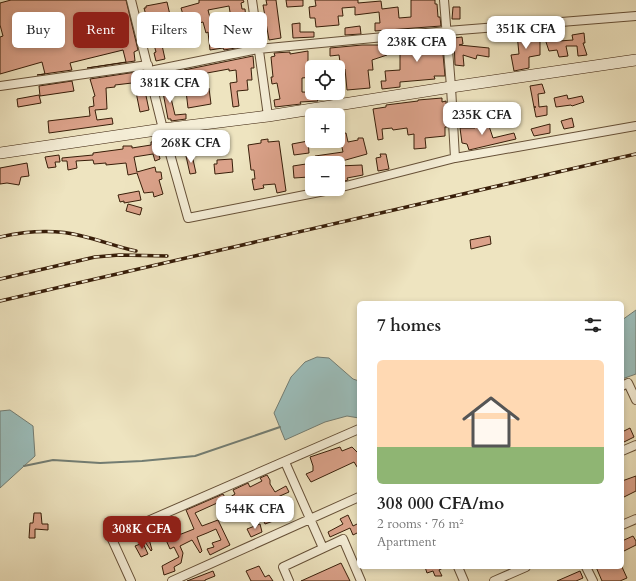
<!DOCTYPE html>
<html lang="en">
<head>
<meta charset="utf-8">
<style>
  body { margin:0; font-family:Cardo,serif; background:#f2f2f2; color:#222; height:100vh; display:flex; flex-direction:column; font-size:15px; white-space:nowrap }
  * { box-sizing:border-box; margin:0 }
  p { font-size:13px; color:#767676 }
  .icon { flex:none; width:22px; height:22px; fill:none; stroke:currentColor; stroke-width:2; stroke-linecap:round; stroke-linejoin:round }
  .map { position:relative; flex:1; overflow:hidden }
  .details { position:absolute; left:357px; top:301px; width:267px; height:268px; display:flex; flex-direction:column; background:#fff; border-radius:6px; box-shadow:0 2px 6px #0003 }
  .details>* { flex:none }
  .hud { position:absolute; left:12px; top:12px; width:285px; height:36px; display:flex; gap:8px }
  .tools { position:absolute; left:305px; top:60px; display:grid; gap:8px }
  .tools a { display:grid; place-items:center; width:40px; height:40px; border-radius:6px; background:#fff; box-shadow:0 2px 6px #0003; font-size:20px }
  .price { position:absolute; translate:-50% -34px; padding:0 9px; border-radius:8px; background:#fff; color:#222; font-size:13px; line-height:26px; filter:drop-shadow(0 1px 2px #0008) }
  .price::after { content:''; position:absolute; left:50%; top:24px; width:12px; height:9px; margin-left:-6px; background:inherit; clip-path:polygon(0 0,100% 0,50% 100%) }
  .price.on { background:#8f2418; color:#fff }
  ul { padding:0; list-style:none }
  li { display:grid; align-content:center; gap:8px; height:212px; padding:0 20px }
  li+li { border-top:1px solid #e0e0e0 }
  li span { display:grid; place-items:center; height:124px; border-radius:6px; color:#555 }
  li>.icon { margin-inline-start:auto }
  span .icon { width:72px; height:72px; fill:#fffc; stroke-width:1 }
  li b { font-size:17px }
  h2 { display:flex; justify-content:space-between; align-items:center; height:48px; padding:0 20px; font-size:17px }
  .chip { padding:0 14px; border-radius:6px; background:#fff; box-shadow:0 2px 6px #0003; font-size:14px; line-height:36px }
  .chip.on { background:#8f2418; color:#fff }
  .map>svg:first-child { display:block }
</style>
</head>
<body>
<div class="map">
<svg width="636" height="581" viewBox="0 0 636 581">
  <rect width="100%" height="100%" fill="#eee4c0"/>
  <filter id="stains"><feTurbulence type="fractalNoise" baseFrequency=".005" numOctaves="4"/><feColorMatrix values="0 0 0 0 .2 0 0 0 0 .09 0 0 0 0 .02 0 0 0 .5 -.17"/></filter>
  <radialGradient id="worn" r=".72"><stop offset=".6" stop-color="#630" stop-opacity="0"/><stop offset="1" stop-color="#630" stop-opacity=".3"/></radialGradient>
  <!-- water -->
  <path fill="#9bbdba" stroke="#737d73" d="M636,310V374L622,379V320Z
    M317,357L329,358L353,379L359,381V418L347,416L325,422L285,440L274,413L291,377L305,362Z
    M10,410L33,426L35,456L0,488V411Z"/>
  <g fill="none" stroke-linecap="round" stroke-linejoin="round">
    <!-- stream -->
    <path stroke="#737d73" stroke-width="2" d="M24,466L53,460L100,463L142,461L195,456L280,427"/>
  </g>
  <!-- building -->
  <path fill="#dba28a" stroke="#381e09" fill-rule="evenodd" d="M11,0H126L138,50L134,52L135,61L87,68L126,62L123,50L70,63L72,70L37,75L45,74L42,62L0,74V37L3,36L0,25V3Z
    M199,0H243L244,2L241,3L242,9H245L246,20L244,21L247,46L224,50L223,48L210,50L208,32L206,33L203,22L192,25V27L187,28L181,8L199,3ZM229,6L233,30L214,33L208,10Z
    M266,0H276L281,38L269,40L263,5H267Z
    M286,0H303V6L287,7Z
    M315,0H358V3L381,1L382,9L398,7L399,18L411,17V0H435V4H437L438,17H440L441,26L375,31V23H380L379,12L355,15V7L342,8L343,16H338L339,25L316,27L315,18H310L309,7L316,6Z
    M167,2L170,15L164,16L166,27L163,28L164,35L160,36L165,59L156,61L154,53L156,52L144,8H146V6Z
    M453,7H460V19H452Z
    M300,23V32H314V37L293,38L292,24Z
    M360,26L361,34L345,35V28Z
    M548,31H558L559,41L573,40L572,35L584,33L585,43H583L587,55L578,56L577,46H566L568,56L559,57L557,50L549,51L543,33H548Z
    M527,33H540V55L529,57V68L514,71L511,55L519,54L517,34Z
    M462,37L463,44L459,45L489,48V57L477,55L476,59L463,55L464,66L455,65L454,38Z
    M431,38H436V40L439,39V43H442L445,76H434L435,79L400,82V87L382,89L381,81H386L385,71L400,70V50H397V42L412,41V40L418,39L431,40Z
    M362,45H385L387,55L372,60L373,70H368L370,88L347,90L345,69H341L339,55L330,56V48Z
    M308,51V63L319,62L320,67H312V77L302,78V92L333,93V99L317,100L318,101L300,102L301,104L275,107L274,100L280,99L277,83L272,84L271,77H273L271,57L275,56L274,53L290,52V54Z
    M253,56L254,68H251L252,80H247L248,90L237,91L239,106L233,107L230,83L237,82L236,70L229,71V69L196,75L195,71L185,73L184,70Z
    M136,72L138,85L142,84L144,91H145L149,110L140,112L136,92H133L132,83L115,85V87L106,88L107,109L95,110L97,120L112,118L113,124L49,133L48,121L90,116L89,107L94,106L93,97L95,96L90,79Z
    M72,81L74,91L40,96L39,86Z
    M167,81L175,115L186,114V119L171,121V119H168L161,82Z
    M542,84L545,93L538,94L539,107L547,106V115L536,117L534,107H536H534L530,86Z
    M209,88L211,104L188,108L186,91Z
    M39,95L41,103L18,107L17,99Z
    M567,95L568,99L582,96L584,102L572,106L571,105L556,107L554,98Z
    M442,98V102L446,101L447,117L448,127H445V136L425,138L426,148L414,149V134L408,135L407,128L393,130L392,128L382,129L383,139L378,140L373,109L386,107V105L418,101V100Z
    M572,118L574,127L564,129L561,121Z
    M487,120L493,138L514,133L516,139L469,150L467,144L462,143L460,128H475L474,124Z
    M550,124V133L534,136L531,129Z
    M346,133L348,142L358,140V138H363L367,154L335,163H315V156L343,152L339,134Z
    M268,139V142L279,141L286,191L277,193L275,184L263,185L264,188L254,190L252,179H255L254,170H251L248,145L261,143V140Z
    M156,141L160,159L155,161L153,154L134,157L137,172L155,167L156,172H161L162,179L159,180L163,194L154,197L153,192L144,193L137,173L128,175L126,163L106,165V163L94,164L93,160L76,161L77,168L68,170L67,161H62V158L93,155V153L123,149V146H132V148L151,145V142Z
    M308,141L309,153L294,155L292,144Z
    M380,154H386L389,169L378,171L376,158L381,157Z
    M59,155L60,162H55L56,167L48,168L45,157Z
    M192,155L196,173L190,174L186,156Z
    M232,159L233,172L215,174L214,164H217V160Z
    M27,163L29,176L21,177L19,185L7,183L0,184V168Z
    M306,164H312L311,176H309V177L294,178L293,166Z
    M362,165L363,175L347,178L348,180L341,182L338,166Z
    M139,191L141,200L124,203V201L120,202L118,195Z
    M128,204L142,208L140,215L126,211Z
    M490,236L491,244L471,249L470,240Z
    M630,428L634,437L624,442L622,438V432Z
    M340,447L342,451L352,447L359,454V470L354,462L311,482L306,474L313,471V466L310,457Z
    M267,475L270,480V484L275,492L286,486L289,492L264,503L270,516L274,514L276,520L265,524L260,513L262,512L256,502L245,508L246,510L239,513L227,499L235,494L233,490L248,483L250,487L262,481L260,478Z
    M636,476V491L622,498V481Z
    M223,494L226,499L195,513L202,526L218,520L230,545L210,555L207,549L214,547L212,543L221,540L216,529L207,533L197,537L202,551L200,553L192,540L180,546L183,553L181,563L174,567L175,571L164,575L162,566L179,557L174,547L170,549L166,540L194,529L186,510Z
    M34,513H41L42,524H48V530L35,529V538H29L30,523H33Z
    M348,515L353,526L359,523V532L353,535L350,528L330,537L328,532L343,524L340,519Z
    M260,524L262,532L251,537L247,529Z
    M146,528L152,550L151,551L138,531Z
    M633,536L636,541V545L622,552V541Z
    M143,543L148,554L141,557L135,546Z
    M341,563L350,581H301Z
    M259,566L265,577L269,575L273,581H251L246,571Z
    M425,567H443V568L439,570L442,576H435L433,571L427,573Z
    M596,567H622L627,578L620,581H602Z
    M213,571L215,576L205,580V581H187Z
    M580,571L583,578L576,581H557Z"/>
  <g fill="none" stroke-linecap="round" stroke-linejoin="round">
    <!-- street casing -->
    <g stroke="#665037" stroke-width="10">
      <path id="street" d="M131,0L163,129L188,218L335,189
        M252,0L268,116
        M444,0L451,87L455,158
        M150,71L258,49L447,31L636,16
        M0,86L148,65
        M338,188L455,158L636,126
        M622,386L628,383L636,400
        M622,451L636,445
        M285,462L323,548
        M622,525L636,519
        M458,567L464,581
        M586,567L593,581
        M131,581L111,537L359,429
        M172,581L359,497
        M289,581L283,567L343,539L361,581
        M494,581L526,567"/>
    </g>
    <!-- secondary casing -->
    <g stroke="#381e09" stroke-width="12">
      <path id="secondary" d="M0,153L163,129L268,116L451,87L636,60"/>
    </g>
    <!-- street -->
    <use href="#street" stroke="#f4edd6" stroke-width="8"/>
    <!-- secondary -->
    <use href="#secondary" stroke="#f4edd6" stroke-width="11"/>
    <!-- rail casing -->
    <g stroke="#381e09" stroke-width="3.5">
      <path id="rail" d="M0,237C27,231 55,229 82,236C100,240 117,247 136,251
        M0,279L95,257L119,255L167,256
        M0,301L636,154"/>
    </g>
    <!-- rail -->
    <use href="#rail" stroke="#f4edd6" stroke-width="2" stroke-dasharray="6" stroke-linecap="butt"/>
  </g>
  <rect width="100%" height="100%" filter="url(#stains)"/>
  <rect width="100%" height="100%" fill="url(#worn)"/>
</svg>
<div class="tools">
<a><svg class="icon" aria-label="locate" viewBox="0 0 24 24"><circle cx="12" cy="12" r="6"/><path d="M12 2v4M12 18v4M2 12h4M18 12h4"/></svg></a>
<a>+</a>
<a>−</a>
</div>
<b class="price" style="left:526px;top:50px">351K CFA</b>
<b class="price" style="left:417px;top:63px">238K CFA</b>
<b class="price" style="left:170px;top:104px">381K CFA</b>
<b class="price" style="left:482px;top:136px">235K CFA</b>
<b class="price" style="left:191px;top:164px">268K CFA</b>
<b class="price" style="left:255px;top:530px">544K CFA</b>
<b class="price on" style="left:142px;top:550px">308K CFA</b>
<div class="hud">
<a class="chip">Buy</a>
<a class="chip on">Rent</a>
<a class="chip">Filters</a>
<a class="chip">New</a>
</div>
<section class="details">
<h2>7 homes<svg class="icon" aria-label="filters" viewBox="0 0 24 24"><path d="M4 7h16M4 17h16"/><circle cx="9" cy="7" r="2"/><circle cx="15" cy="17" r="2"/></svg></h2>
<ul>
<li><span style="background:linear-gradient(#ffd9b3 70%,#8fb573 0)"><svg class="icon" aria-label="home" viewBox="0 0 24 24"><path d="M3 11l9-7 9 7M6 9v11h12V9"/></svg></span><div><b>308 000 CFA/mo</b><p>2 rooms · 76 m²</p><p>Apartment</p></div></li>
</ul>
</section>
</div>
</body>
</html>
